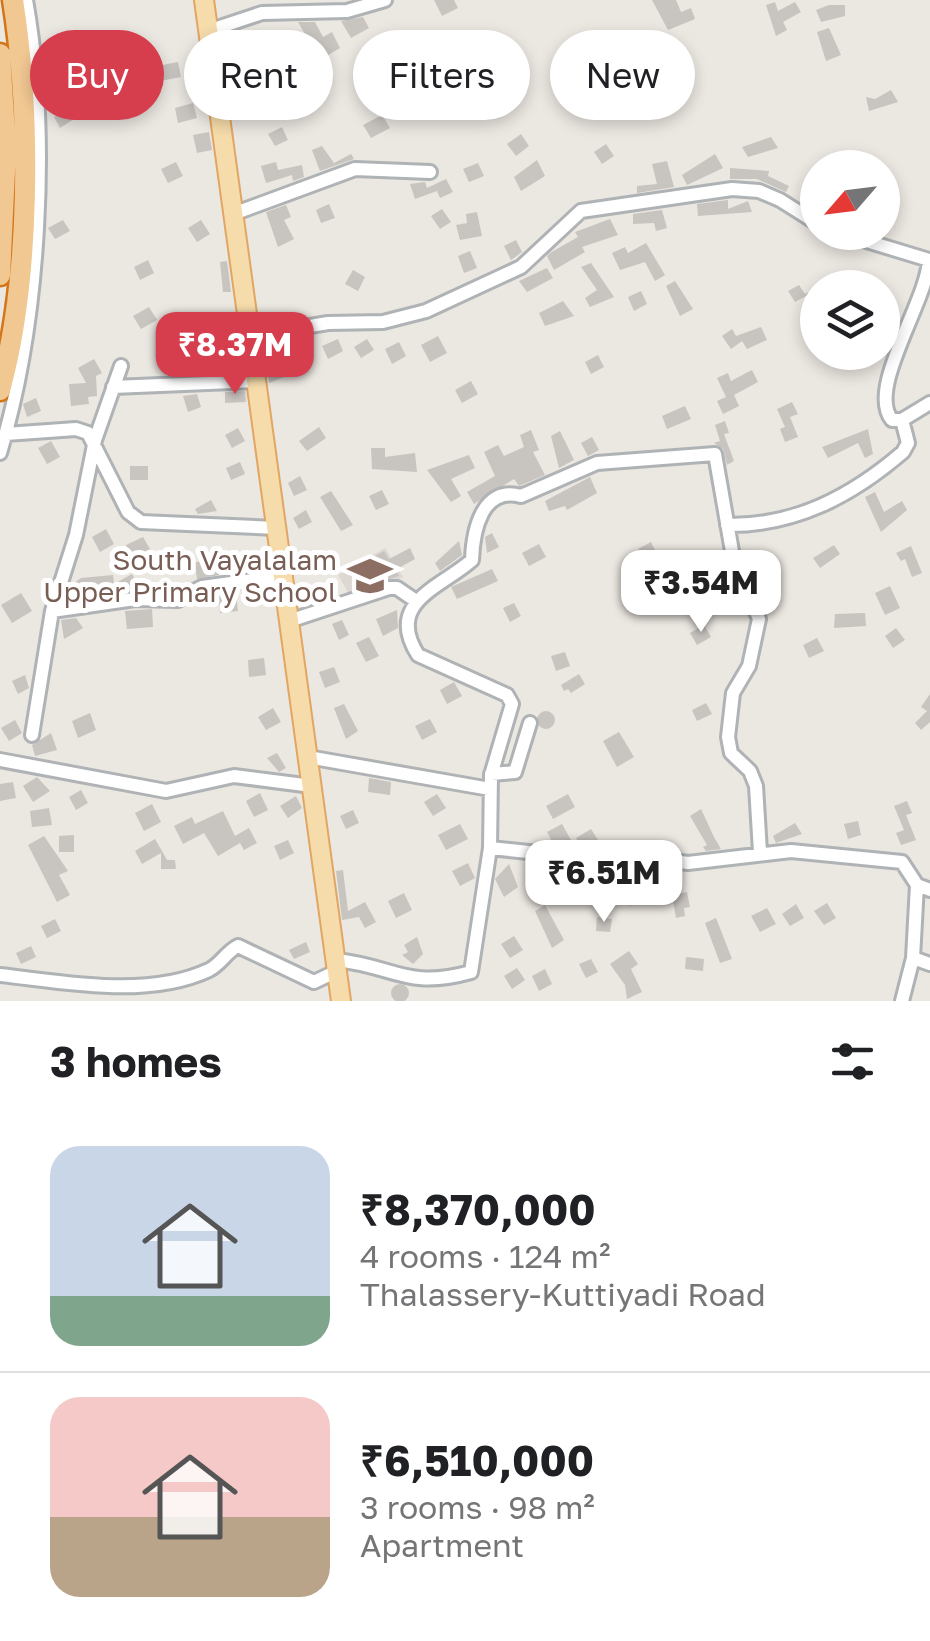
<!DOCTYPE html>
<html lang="en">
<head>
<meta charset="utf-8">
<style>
  body { margin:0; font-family:"Golos Text",sans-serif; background:#f2f2f2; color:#202124; height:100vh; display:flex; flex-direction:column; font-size:38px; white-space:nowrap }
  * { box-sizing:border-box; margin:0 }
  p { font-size:32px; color:#757577 }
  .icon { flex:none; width:55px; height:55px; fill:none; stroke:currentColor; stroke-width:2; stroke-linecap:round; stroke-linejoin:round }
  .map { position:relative; height:1001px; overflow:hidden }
  .details { display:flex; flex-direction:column; background:#fff; flex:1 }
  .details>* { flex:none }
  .top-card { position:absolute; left:30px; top:30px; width:870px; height:90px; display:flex; gap:20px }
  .needle { width:65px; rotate:242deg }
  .tools { position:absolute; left:800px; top:150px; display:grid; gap:20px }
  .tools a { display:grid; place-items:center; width:100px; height:100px; border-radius:50%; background:#fff; box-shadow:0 5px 15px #0003; font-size:50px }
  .price { position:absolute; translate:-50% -85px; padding:0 22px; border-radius:20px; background:#fff; color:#222; font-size:32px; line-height:65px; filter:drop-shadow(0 2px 5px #0008) }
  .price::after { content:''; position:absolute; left:50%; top:60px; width:30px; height:22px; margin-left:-15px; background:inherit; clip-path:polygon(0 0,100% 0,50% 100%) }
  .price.current { background:#d63d4d; color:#fff }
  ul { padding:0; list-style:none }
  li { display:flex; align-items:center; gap:30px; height:250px; padding:0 50px }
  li+li { border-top:2px solid #e0e0e0 }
  li span { display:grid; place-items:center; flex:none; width:280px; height:200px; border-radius:30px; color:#555 }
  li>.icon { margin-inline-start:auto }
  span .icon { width:120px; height:120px; fill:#fffc; stroke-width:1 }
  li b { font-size:42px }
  h2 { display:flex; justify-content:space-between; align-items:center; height:120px; padding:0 50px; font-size:42px }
  .chip { padding:0 35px; border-radius:45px; background:#fff; box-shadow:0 5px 15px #0003; font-size:35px; line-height:90px }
  .chip.current { background:#d63d4d; color:#fff }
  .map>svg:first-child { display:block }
</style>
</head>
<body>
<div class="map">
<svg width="930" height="1001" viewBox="0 0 930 1001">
  <rect width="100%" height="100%" fill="#ebe7e1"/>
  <!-- education -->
  <path fill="#ded8d3" d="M385,548L403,577L355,605L338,575Z"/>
  <!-- building -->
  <path fill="#c8c4c0" d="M434,0H454L458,8L442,16Z
    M652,0H676L681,12L691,8L695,19L668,30Z
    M775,2L778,11L795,2L801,12L783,22L787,30L776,36L766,5Z
    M829,5H845V16L821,22L816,10Z
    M363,17L369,28L351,38L341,21Z
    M298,22H315L323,37L332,32L340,48L320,60Z
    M829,28L841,55L826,61L817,32Z
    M266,53L273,68L260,74L253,59Z
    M477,58L486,77L495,73L502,92L466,106L469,112L455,119L448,104L467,95L463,85L475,80L467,63Z
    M400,60L410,75L395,86L385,70Z
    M178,62L181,77L160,81L157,66Z
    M891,90L898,102L869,111L866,97L875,99Z
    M193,103L197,118L178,123L175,108Z
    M68,109L74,119L60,128L54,117Z
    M382,115L390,128L371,138L363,125Z
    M282,127L288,140L275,146L268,134Z
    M209,132L212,150L197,153L193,135Z
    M521,134L529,146L516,156L507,144Z
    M771,137L778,148L748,157L742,147Z
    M606,144L614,156L602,164L594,152Z
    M322,146L334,163L351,154L354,159L320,171L312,150Z
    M715,154L723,168L687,185L682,175Z
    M537,160L545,176L521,191L514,177Z
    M667,161L674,187L637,193V186L657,184L652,164Z
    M176,162L183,176L168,183L161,169Z
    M276,162L278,170L302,165L304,177L293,181L292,175L266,183L261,166Z
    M478,163L484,176L469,182L463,169Z
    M730,168L769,171L768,176L789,186L786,192L757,179H730Z
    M446,179L453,192L440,198L437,191L415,199L410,184L425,182L427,188Z
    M728,200V209L748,201L752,212L698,216L697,204Z
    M329,204L335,218L321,223L316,210Z
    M286,205L291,217L284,220L294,239L278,247L266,212Z
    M442,209L451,222L440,229L431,216Z
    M662,210L667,228L656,231L654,223L633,224V214Z
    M477,212L482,236L460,240L456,225L467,223L466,214Z
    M610,219L618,235L582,247L585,252L554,270L547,256L550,253L578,237L575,232Z
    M63,220L70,231L55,239L48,228Z
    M201,220L210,234L197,242L188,228Z
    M516,240L522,252L511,260L504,246Z
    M646,243L665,275L655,281L645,262L620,270L612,253L625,247L628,253Z
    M470,251L477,268L464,273L458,256Z
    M148,260L154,273L140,280L134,267Z
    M227,261L234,315L231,292H223L220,262Z
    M591,263L614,297L590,307L585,298L597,290L581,267Z
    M547,268L553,278L527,292L519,281Z
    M353,270L365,277L358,291L345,284Z
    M675,281L693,309L680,316L666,286Z
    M799,285L805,294L818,287V317L806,296L795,302L788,291Z
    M641,291L647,304L634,311L628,297Z
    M563,301L574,316L545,326L539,313Z
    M149,307L157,320L141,329L133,316Z
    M761,327L767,340L747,349L742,341L731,349L722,336L732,329L736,336Z
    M438,336L447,353L430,362L421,345Z
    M338,339L343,351L328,359L322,346Z
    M367,339L374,350L361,358L354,347Z
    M238,340L240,357H236L241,366L218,373L212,361L237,348Z
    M399,342L406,356L392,364L385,349Z
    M185,344L193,361L180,368L171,350Z
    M265,344L270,370L286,363L292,374L269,383Z
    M598,355L604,367L591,374L585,362Z
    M94,359L102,373L96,376L97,396L88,397L89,404L71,406L69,384L86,383L78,368Z
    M752,370L758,382L734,395L739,406L723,414L717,401L726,397L717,378L728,373L731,381Z
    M471,381L478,394L462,403L455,390Z
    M245,391L246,402L225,403V392Z
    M197,394L201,407L188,412L183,396Z
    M36,398L41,411L27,417L23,404Z
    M792,402L798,414L790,417L798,437L785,442L780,429L785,427L777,409Z
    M685,406L691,419L667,429L662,416Z
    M725,421L729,433L724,434L734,461L727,465L723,449L714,443L720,441L715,425Z
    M319,427L326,438L307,451L299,441Z
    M238,428L245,441L232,448L225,435Z
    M868,429L873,454L865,458L858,443L828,458L822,447Z
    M531,430L539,450L533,452L545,475L519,486L514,479L474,504L467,492L495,476L484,452L498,445L504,456L524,447L520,435Z
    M560,431L574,460L559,468L551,436Z
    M592,437L599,450L588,456L581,443Z
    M51,441L60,457L47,464L38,448Z
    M371,448H385V457L415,453L417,472L372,469Z
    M469,455L475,468L451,479L461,496L451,502L427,470Z
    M240,462L245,474L231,480L226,468Z
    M130,466H148V480H130Z
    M300,476L307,490L294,496L288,483Z
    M590,477L597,493L567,510L565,506L549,511L545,501Z
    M382,490L389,504L376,510L369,496Z
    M331,491L353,525L341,531L320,497Z
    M875,492L884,512L902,501L907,510L881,532L865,497Z
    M211,500L217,511L198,514L195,509Z
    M306,510L312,522L299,529L293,518Z
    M106,529L114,544L100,552L92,537Z
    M492,533L499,547L487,553L485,537Z
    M143,537L150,549L133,558L126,545Z
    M459,541L462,555L440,571L435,563Z
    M651,542L659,558L647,565L638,549Z
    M539,544L546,557L529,566L522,553Z
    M834,545L840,554L820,568L813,558Z
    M911,546L922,573L912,577L905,559L901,561L896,553Z
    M410,548L415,559L395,570L399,576L351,590L373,576L367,561L384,551L389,559Z
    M318,556L325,569L312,575L305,563Z
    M218,560L219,575L197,579L195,562Z
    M492,569L498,581L457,599L451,587Z
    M694,569L700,581L685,589L679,577Z
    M132,574L139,587L136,589L97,594L96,583L76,595L70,586L81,578L113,575L114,584Z
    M890,586L900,608L885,615L875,593Z
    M21,593L32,611L12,623L1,605Z
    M236,594L238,611L220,613L218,596Z
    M514,603L521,616L510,622L503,608Z
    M152,609L153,627L127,629L125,611Z
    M397,610L398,628L383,636L376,619Z
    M865,613L866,626L834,628L835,614Z
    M76,618L83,628L64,639L61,620Z
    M342,620L349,635L339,640L332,624Z
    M704,625L711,637L697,645L690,633Z
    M896,628L905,640L893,648L885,636Z
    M369,637L379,656L366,662L356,643Z
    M817,638L824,651L809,658L803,645Z
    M565,652L570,666L556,671L551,656Z
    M264,658L266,675L249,677L248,660Z
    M334,667L340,682L325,688L319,672Z
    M579,674L585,684L571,693L568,689L564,691L561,685Z
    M25,675L29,688L18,694L12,681Z
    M454,682L462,696L447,704L440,690Z
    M930,694V722L921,730L915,723L927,711L921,707Z
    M706,703L712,714L697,721L692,710Z
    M344,704L358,731L346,739L334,708Z
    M273,708L281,722L266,730L258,717Z
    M537 720a9 9 0 1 1 18 0a9 9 0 1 1-18 0Z
    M90,713L96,730L78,738L72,721Z
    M430,719L437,732L422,740L415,726Z
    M15,720L22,733L9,741L1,728Z
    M619,732L634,757L617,767L603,741Z
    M51,733L57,750L35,756L32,745Z
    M277,753L286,768L279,772L267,758Z
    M37,777L50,791L33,802L23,786Z
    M369,778L391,782L390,795L368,792Z
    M13,782L16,798L0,801V784Z
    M81,790L88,803L76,810L69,797Z
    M260,793L268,810L254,817L246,801Z
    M437,794L446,808L433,816L424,802Z
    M568,794L575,807L553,819L546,806Z
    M296,796L302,808L288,818L280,806Z
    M907,801L912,813L906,815L916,840L901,845L896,833L904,830L894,806Z
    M152,804L161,822L144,831L135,813Z
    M49,808L52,825L32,827L30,811Z
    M701,809L714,837L721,849L706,851L703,847L707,845L690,816Z
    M353,810L359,823L346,829L340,816Z
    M223,811L235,836L249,828L257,843L244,850L240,843L218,856L204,833L183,844L174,826L192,817L195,824Z
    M858,821L861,835L848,839L844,824Z
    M795,823L802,834L776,843L773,836Z
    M460,824L468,839L446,850L438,835Z
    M562,824L571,840L554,845L547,832Z
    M591,829L598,840L580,845L576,838Z
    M74,835V852H59V836Z
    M44,836L68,871L59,875L70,895L57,902L28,845Z
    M155,839L167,860H175L176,869H161V853L142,864L135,851Z
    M288,840L294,853L280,860L274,846Z
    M468,863L475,878L460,886L452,871Z
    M509,864L518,887L504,897L495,879Z
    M616,869L620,886L654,874L660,892L630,906L619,889L606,895L601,885L575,899L567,885L582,877L587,885Z
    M343,870L348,911L365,902L376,922L365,928L359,917L342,920L336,871Z
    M687,892L690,907L684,908L685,916L676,918L672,895Z
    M404,893L412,910L396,918L388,901Z
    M827,903L836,918L824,925L814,911Z
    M796,904L804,918L790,926L782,914Z
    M545,905L564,940L552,948L535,911Z
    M767,908L776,924L760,932L751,916Z
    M597,917L612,919L610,932L596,931Z
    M716,918L732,959L720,963L705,923Z
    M55,919L61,931L47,938L41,926Z
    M514,936L523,950L510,958L501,944Z
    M417,937L423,954L413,964L402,955L408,952L404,945Z
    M306,942L310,952L294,959L289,950Z
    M31,946L36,957L21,964L16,953Z
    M629,951L638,964L631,969L642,992L627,999L625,985L610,964Z
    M686,957L704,959L703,971L685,969Z
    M591,959L598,972L586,978L579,964Z
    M517,968L525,980L512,989L504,976Z
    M545,969L552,984L539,991L532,976Z
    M391 993a9 9 0 1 1 18 0a9 9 0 1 1-18 0Z"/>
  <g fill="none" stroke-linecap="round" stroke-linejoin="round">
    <!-- minor casing -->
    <g stroke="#afb3b5" stroke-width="18">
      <path id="minor" d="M208,31L262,13L347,11L385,0
        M233,214L355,169L430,172
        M837,232L929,260C927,302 866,389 892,420H902L930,403
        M250,336L328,323L383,322L426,311L521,267L581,211L732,189L759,191L780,200L818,224
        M113,387L256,381
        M6,434L76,429L88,433L128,512L141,522L277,528
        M0,453C40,321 50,136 26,0
        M727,525C795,526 852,496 903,452L908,443L902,420
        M52,611L135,599L178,600L202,587L283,576
        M289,621L389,588H397L416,601
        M32,735L52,611L76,535L95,440L121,366
        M308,757L490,789
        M0,760L166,791L234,776L312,786
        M491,774L515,772L530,723
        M760,852L756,786L750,771L731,753L728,737L733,693L749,666L759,619L733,557L715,454L597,463L521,496C482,485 473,531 472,560C442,587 384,602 418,655L507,695L512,704L491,775L490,848L567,856L608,852L688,863L791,851L902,862L917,885L930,890
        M913,958L930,964
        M336,960C395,966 406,990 471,972L490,848
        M0,975C64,982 147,999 209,970C221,964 226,952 238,946L314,982L337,971
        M902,1001L913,958L917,885"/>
    </g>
    <!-- major casing -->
    <g stroke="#e1a664" stroke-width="22">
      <path id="major" d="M204,0L341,1001"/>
    </g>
    <!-- highway casing -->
    <g stroke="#d47618" stroke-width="25">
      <path id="highway" d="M0,54L6,150L0,275
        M0,390C31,278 31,115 13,0"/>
    </g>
    <!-- minor -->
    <use href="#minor" stroke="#fff" stroke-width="12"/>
    <!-- major -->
    <use href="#major" stroke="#f6dcab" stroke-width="18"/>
    <!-- highway -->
    <use href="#highway" stroke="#f1c792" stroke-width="20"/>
  </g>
  <!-- icons -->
  <defs>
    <g id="school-bare" transform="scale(3.45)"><path d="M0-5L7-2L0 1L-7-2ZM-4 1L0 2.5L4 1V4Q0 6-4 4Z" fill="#8d6e63" stroke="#fff" stroke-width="2.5" paint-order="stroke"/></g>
  </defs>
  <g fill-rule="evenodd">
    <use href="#school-bare" x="370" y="576"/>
  </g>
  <g text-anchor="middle" stroke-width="10" stroke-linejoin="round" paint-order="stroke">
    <!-- education labels -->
    <g font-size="28" fill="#785e54" stroke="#fff" text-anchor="end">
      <text x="337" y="570">South Vayalalam<tspan x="337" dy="32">Upper Primary School</tspan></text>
    </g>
  </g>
</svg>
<div class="tools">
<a><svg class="needle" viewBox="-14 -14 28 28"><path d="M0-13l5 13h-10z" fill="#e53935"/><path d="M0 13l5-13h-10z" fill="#757577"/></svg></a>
<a><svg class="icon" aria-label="layers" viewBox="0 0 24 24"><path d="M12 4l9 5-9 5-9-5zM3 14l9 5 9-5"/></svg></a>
</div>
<b class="price current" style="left:235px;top:397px">₹8.37M</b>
<b class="price" style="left:701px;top:635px">₹3.54M</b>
<b class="price" style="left:604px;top:925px">₹6.51M</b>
<div class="top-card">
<a class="chip current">Buy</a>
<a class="chip">Rent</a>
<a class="chip">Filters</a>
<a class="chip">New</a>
</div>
</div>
<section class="details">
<h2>3 homes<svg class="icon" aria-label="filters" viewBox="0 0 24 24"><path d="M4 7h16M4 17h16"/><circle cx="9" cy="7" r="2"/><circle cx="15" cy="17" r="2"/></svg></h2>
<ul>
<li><span style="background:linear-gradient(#c9d6e8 75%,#7fa58c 0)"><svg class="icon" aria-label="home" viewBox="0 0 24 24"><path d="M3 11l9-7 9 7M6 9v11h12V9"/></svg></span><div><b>₹8,370,000</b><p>4 rooms · 124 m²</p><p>Thalassery-Kuttiyadi Road</p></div></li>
<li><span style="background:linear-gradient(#f6c9c9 60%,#b9a48a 0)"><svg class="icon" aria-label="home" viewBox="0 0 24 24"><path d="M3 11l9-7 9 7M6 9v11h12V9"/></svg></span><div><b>₹6,510,000</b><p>3 rooms · 98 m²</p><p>Apartment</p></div></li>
</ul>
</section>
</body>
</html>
